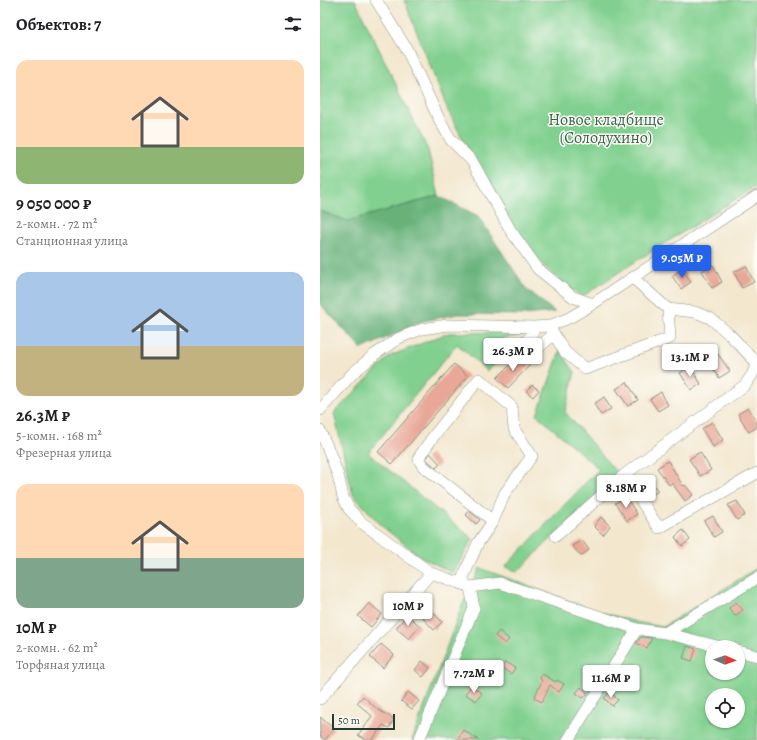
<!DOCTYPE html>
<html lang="ru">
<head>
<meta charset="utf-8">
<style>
  body { margin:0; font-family:Alegreya,serif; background:#f2f2f2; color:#202124; height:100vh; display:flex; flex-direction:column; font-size:15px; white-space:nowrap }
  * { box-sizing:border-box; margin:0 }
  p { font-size:13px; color:#757577 }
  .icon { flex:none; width:22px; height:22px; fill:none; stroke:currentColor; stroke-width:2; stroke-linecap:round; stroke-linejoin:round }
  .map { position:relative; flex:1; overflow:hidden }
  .details { display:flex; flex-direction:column; background:#fff; width:320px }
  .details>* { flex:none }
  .needle { width:26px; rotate:92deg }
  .controls { position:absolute; left:385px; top:640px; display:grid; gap:8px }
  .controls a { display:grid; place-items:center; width:40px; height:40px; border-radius:50%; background:#fff; box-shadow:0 1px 3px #0004; font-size:20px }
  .scale { position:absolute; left:12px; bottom:10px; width:63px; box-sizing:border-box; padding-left:4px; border:2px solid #1f3d34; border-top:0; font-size:11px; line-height:14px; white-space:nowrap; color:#1f3d34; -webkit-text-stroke:3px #fdfcf7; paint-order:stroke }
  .price { position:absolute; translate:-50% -34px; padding:0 9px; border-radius:4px; background:#fff; color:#222; font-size:13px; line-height:26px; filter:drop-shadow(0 1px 2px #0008) }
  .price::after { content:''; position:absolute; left:50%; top:24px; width:12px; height:9px; margin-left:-6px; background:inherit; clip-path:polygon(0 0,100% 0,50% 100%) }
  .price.on { background:#2563eb; color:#fff }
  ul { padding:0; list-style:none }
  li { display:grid; align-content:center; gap:8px; height:212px; padding:0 16px }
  li span { display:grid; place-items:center; height:124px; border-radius:12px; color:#555 }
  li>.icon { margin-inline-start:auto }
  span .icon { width:72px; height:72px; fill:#fffc; stroke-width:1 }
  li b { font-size:17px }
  h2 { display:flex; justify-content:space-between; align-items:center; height:48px; padding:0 16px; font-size:17px }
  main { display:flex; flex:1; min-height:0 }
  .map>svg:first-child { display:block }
</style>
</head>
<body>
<main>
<section class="details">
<h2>Объектов: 7<svg class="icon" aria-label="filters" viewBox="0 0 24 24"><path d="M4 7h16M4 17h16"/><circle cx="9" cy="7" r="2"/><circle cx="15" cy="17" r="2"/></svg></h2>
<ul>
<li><span style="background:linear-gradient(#ffd9b3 70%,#8fb573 0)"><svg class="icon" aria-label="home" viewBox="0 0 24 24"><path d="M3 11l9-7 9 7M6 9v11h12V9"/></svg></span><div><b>9 050 000 ₽</b><p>2-комн. · 72 m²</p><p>Станционная улица</p></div></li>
<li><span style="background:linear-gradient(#a9c7e8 60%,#c2b280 0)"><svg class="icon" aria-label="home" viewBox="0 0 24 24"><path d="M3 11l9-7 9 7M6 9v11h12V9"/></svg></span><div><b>26.3M ₽</b><p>5-комн. · 168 m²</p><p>Фрезерная улица</p></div></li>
<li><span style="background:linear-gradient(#ffd9b3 60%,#7fa58c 0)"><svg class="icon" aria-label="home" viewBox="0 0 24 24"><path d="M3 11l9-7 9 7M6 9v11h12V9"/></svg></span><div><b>10M ₽</b><p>2-комн. · 62 m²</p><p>Торфяная улица</p></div></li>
</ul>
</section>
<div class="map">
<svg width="437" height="740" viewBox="0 0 437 740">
  <rect width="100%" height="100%" fill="#fdfcf7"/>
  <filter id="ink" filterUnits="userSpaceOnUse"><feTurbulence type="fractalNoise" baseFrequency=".025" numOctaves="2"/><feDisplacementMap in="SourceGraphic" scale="8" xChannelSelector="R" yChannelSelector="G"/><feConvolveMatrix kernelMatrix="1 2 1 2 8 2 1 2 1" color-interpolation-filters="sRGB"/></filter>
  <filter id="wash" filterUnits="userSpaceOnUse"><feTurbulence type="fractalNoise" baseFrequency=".012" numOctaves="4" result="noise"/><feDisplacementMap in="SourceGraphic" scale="16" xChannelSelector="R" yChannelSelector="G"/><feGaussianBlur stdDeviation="0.9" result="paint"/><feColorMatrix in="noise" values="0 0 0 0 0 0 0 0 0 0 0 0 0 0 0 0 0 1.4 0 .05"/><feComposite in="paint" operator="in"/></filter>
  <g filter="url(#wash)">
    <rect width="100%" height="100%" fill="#f3e7ce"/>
    <!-- green -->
    <path fill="#81d08f" stroke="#508662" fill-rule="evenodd" d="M0,0H35L108,150L119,196L28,221L0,211Z
      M84,0H437V186L302,270L262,297L230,272L206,247L147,147L128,111Z
      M202,332L203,335L182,338V358L167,371L137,344L48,453L153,539L133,573L101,557L63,527L33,495L14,413L70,356L128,333Z
      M240,351L255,372L245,412L298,474L197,572L185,567L279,469L217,415Z
      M160,568L273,610L316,622L343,627L437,568V740H92L142,606ZM392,647H418V673H392ZM392,695H418V721H392Z"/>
    <!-- forest -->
    <path fill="#68b27a" stroke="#447857" d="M119,196L158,216L207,290L235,312L204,315L138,314L103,321L42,349L0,304V211L28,221Z"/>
    <g id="blocks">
      <!-- building -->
      <path fill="#e9a797" d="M393,265L402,282L392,288L382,271Z
        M426,266L434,282L422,288L414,272Z
        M362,269L371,282L361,289L352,276Z
        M398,354L410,371L399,378L388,360Z
        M200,355L204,361L210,365L188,388L177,378Z
        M134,364L148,376L72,464L58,452Z
        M370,366L381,384L371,390L360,373Z
        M307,382L318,400L308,406L296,389Z
        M212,385L219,390L213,397L206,391Z
        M341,392L348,405L338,411L330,399Z
        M284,397L291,409L281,415L274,404Z
        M428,408L437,422V427L429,432L418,414Z
        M392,422L403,440L393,447L382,429Z
        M380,452L391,470L380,476L369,459Z
        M110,453L120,464L116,468L106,459Z
        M348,461L363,486L365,485L373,495L365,501L352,483L349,485L337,468Z
        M329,479L338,491L329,497L321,485Z
        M306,497L317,514L307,521L295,503Z
        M417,501L425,515L417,520L408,505Z
        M149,511L160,520L156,524L146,515Z
        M393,516L402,532L394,537L384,521Z
        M281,517L290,526L283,535L274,526Z
        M363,530L370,540L362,546L355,537Z
        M262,540L269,550L261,556L252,546Z
        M416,602L423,610L415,616L409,608Z
        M49,603L62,614L51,627L38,616Z
        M111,610L122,622L114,630L103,618Z
        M87,615L100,626L89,639L76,628Z
        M179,631L189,639L185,644L175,636Z
        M321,637L332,638L327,648L316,643Z
        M61,644L74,655L63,668L50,657Z
        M367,646L376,649L372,661L363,658Z
        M102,661L110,668L103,677L95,670Z
        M185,662L195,668L191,674L182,668Z
        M222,674L236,682L237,680L244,684L239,692L230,685L222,702L214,698L222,681L220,678Z
        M151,686L162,693L156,701L145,694Z
        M261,687L268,693L263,698L256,693Z
        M88,692L99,701L92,709L81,701Z
        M290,692L298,700L292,706L284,698Z
        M43,696L57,709L74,719L69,728L63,725L52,740H46L38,735L52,716L37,703Z
        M0,717L14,729L5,740L0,736Z
        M143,730L159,740H137Z"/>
    </g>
  </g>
  <g filter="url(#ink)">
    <use href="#blocks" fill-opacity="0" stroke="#899281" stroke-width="1"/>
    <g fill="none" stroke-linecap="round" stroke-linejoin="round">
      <!-- minor casing -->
      <g stroke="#899281" stroke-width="12">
        <path id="minor" d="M56,0L86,48L118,117L131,140L152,161L191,231L218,269L253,297L273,304
          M313,278L348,309L375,312L390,318L409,334L437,363
          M229,326L245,352L265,369L350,338L348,309
          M187,351C200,344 211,343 214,327
          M209,356L234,334
          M0,410L32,374L54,355L79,338L102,329L128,325L214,327L229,326L249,318L268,307L437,196
          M0,431L7,446L18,475L23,497L29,509L41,522L111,573L146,585
          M304,475L339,528L437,473
          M236,536L304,475L425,385L432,375L437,363
          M141,582L158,543L173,521L185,493L212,456L194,429L192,407L159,379L113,437L99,457V460L103,466L173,521
          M345,633L437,578
          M418,651L437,656
          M0,699L111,573
          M99,740L154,608L150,587L180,583L317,629L345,633L401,647
          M248,740L317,629"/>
      </g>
      <!-- minor -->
      <use href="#minor" stroke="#fff" stroke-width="11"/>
    </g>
  </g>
  <g text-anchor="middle" stroke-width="3" stroke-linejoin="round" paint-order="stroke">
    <!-- park labels -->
    <g font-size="16" fill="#38624b" stroke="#fdfcf7">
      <text x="286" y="125">Новое кладбище<tspan x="286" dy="18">(Солодухино)</tspan></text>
    </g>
  </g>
</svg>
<div class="controls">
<a><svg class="needle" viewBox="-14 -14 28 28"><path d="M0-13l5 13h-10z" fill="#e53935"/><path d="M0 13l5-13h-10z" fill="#757577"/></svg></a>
<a><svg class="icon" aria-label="locate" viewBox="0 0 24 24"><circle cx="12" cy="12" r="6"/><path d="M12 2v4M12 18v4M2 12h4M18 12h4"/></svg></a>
</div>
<div class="scale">50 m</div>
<b class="price on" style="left:362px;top:279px">9.05M ₽</b>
<b class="price" style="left:193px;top:372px">26.3M ₽</b>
<b class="price" style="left:370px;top:378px">13.1M ₽</b>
<b class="price" style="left:306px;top:509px">8.18M ₽</b>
<b class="price" style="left:88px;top:627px">10M ₽</b>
<b class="price" style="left:154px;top:694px">7.72M ₽</b>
<b class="price" style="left:291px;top:699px">11.6M ₽</b>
</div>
</main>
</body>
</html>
